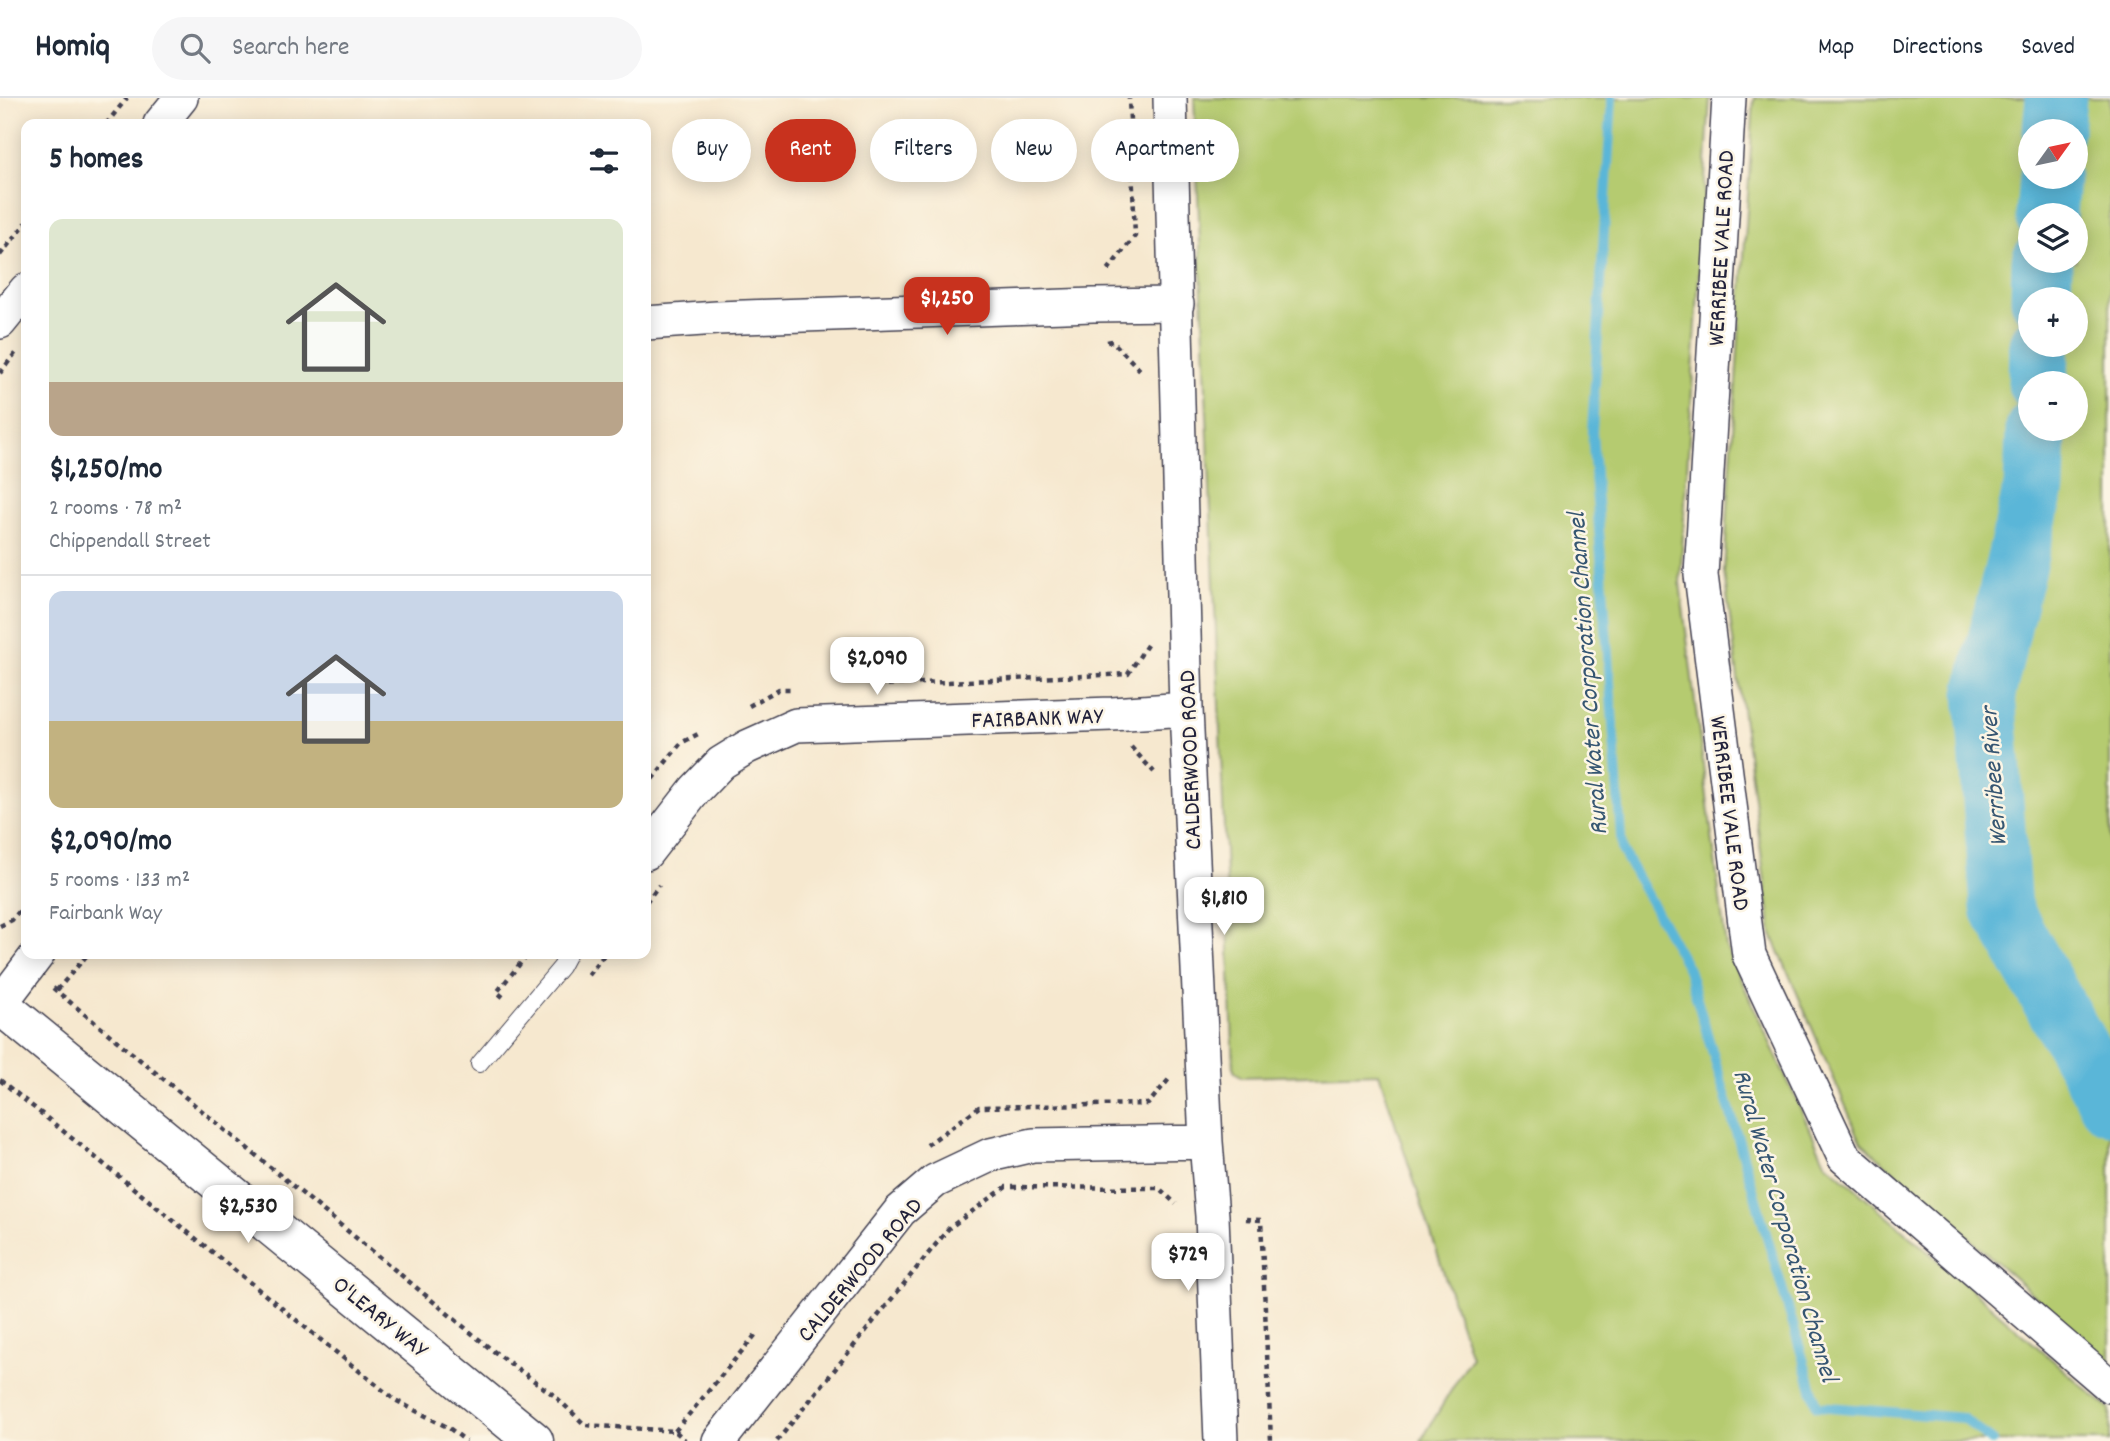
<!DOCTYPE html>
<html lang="en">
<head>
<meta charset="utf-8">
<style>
  body { margin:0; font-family:Dekko,sans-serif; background:#f6f6f7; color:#1f2937; height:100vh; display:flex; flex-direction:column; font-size:26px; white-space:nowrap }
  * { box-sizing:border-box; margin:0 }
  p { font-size:23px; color:#747a83 }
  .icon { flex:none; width:38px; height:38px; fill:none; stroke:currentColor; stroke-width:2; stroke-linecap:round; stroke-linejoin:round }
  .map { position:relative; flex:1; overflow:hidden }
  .sheet { position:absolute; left:21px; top:21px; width:630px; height:840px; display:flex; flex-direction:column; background:#fff; border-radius:14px; box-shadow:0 4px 18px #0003 }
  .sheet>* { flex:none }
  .guide { position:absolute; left:672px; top:21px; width:665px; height:63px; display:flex; gap:14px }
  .needle { width:46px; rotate:57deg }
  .tools { position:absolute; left:2018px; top:21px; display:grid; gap:14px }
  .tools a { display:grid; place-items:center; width:70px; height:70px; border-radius:50%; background:#fff; box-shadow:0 4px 18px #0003; font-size:35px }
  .price { position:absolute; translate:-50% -60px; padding:0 16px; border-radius:14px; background:#fff; color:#222; font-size:23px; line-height:46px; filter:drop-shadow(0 2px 4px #0008) }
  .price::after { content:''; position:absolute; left:50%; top:42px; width:21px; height:16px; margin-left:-10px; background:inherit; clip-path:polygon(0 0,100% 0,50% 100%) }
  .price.active { background:#c8321e; color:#fff }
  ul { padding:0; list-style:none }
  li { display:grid; align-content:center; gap:14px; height:371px; padding:0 28px }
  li+li { border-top:2px solid #e0e1e3 }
  li span { display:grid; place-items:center; height:217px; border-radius:14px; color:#555 }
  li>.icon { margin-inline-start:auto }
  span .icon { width:126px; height:126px; fill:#fffc; stroke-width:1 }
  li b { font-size:30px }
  h2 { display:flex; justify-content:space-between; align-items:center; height:84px; padding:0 28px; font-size:30px }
  .tag { padding:0 24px; border-radius:32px; background:#fff; box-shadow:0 4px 18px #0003; font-size:24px; line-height:63px }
  .tag.active { background:#c8321e; color:#fff }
  header { display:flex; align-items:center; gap:42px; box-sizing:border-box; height:98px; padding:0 35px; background:#fff; border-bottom:2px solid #e0e1e3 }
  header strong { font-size:33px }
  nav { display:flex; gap:38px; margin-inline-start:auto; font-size:24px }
  .search { width:490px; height:63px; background:#f6f6f7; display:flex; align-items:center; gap:18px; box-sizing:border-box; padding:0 24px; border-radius:38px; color:#747a83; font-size:26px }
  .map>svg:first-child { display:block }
</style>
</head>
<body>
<header>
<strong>Homiq</strong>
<div class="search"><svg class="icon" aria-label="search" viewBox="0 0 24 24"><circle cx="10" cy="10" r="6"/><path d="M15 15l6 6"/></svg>Search here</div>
<nav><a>Map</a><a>Directions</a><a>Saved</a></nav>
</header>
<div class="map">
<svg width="2110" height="1343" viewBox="0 0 2110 1343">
  <rect width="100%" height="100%" fill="#fcf5e5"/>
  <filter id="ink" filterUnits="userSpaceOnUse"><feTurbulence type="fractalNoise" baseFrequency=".0143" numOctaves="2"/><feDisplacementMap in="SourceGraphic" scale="14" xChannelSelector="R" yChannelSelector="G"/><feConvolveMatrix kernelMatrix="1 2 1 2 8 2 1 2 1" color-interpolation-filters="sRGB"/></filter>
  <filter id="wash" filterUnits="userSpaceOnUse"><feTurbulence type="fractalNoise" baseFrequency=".00686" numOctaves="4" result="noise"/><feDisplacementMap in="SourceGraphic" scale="28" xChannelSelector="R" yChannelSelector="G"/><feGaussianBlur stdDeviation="1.57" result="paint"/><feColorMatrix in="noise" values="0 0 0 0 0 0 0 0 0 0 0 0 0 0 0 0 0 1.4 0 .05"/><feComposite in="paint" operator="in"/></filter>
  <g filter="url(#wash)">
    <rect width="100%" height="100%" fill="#f6e8cf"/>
    <!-- green -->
    <path fill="#b5cb6f" stroke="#6c7655" stroke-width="2" fill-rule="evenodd" d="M1194,0H1710L1680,485L1726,849L1825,1064L2110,1312V1343H1421L1471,1259L1379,975L1242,979L1234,973Z
      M1754,0H2110V1265L1861,1044L1772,837L1724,474ZM2030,33H2076V79H2030ZM2030,117H2076V163H2030ZM2030,201H2076V247H2030ZM2030,285H2076V331H2030Z"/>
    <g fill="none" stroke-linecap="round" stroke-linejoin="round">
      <!-- stream -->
      <path stroke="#5ab6d8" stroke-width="10" d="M1612,0L1592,334L1622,752L1688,871L1817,1308L1963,1320L1992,1343"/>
      <!-- river -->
      <path stroke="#5ab6d8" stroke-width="61" d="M2053,33L2056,0
        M2046,117L2049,79
        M2041,201L2042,163
        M2038,285L2039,247
        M2036,331L2034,389L1985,596L2001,810L2110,1006"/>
    </g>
  </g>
  <g filter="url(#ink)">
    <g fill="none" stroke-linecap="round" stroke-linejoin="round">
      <!-- service casing -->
      <g stroke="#424051" stroke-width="18">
        <path id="service" d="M479,966L561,869L568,856"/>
      </g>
      <!-- minor casing -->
      <g stroke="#424051" stroke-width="36">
        <path id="minor" d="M1729,0L1701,477L1749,857L1844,1059L2110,1288
          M160,26L181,0
          M0,224L26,192
          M646,225L717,220L1093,207L1177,206
          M646,755L695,692L721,665L747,649L796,627L1112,616L1186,611
          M0,906L38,856
          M1206,1044L1212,1118L1221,1343
          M719,1343L900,1113L935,1083L990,1057L1033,1047L1206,1044L1186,611L1170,0"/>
      </g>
      <!-- tertiary casing -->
      <g stroke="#424051" stroke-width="41">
        <path id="tertiary" d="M0,907L534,1343"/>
      </g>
      <!-- path -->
      <path stroke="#424051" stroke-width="4.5" stroke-dasharray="5 5" stroke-linecap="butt" d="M106,26L127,0
        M0,157L26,125
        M1108,172L1135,138L1129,0
        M1107,244L1112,243L1142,274
        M0,275L17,253
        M878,587L1128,576L1149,544
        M749,608L779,591H792
        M1131,649L1154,674
        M646,689L681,645L702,634
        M646,804L659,787
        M0,828L12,822L26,805
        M588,877L605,856
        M53,890L492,1252L555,1298L585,1327L675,1333L685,1342
        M57,892L88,856
        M503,899L497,894L528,856
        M0,982L395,1302L449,1330L466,1343
        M927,1047L979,1009L1148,1006L1170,980
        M1246,1121L1261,1122L1271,1343
        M675,1333L757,1235
        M777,1343L949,1130L1006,1089L1159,1090L1176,1106"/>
      <!-- service -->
      <use href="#service" stroke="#fff" stroke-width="16"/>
      <!-- minor -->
      <use href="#minor" stroke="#fff" stroke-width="33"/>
      <!-- tertiary -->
      <use href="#tertiary" stroke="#fff" stroke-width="38"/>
    </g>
  </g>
  <g text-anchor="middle" stroke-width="5" stroke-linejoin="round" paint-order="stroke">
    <!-- street labels -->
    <g font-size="24" fill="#22223b" stroke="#fcf5e5">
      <text transform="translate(1720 150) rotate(-87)" y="8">WERRIBEE VALE ROAD</text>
      <text transform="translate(1037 619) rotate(-2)" y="8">FAIRBANK WAY</text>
      <text transform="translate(1189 662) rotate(-92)" y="8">CALDERWOOD ROAD</text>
      <text transform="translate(1731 715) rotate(83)" y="8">WERRIBEE VALE ROAD</text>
      <text transform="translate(859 1171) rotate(-50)" y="8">CALDERWOOD ROAD</text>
      <text transform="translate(381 1218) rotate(39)" y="8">O'LEARY WAY</text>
    </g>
    <!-- water labels -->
    <g font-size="26" font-style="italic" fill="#365672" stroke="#fcf5e5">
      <text transform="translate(1586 576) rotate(-94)" y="9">Rural Water Corporation Channel</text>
      <text transform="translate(1992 679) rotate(-94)" y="9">Werribee River</text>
      <text transform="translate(1787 1127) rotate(74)" y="9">Rural Water Corporation Channel</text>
    </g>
  </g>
</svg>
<div class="tools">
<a><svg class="needle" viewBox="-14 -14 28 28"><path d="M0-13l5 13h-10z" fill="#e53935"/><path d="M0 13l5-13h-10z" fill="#747a83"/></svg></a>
<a><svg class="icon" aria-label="layers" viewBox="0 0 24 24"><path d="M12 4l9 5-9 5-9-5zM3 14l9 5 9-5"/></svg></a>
<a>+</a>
<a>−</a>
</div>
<b class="price active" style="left:947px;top:239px">$1,250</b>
<b class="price" style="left:877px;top:599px">$2,090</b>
<b class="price" style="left:1224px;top:839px">$1,810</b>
<b class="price" style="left:248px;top:1147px">$2,530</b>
<b class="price" style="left:1188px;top:1195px">$729</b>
<div class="guide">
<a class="tag">Buy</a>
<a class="tag active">Rent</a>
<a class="tag">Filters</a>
<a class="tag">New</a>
<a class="tag">Apartment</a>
</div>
<section class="sheet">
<h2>5 homes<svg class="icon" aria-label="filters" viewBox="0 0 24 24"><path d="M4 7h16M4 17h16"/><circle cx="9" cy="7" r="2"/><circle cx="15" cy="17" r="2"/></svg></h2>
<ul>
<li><span style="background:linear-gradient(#dfe7d0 75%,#b9a48a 0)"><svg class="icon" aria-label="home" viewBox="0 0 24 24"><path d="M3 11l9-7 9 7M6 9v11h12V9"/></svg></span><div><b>$1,250/mo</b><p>2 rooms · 78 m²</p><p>Chippendall Street</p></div></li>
<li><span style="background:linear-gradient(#c9d6e8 60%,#c2b280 0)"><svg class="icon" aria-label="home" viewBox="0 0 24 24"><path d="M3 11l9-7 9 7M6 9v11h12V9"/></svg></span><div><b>$2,090/mo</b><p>5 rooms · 133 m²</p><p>Fairbank Way</p></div></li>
</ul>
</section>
</div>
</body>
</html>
